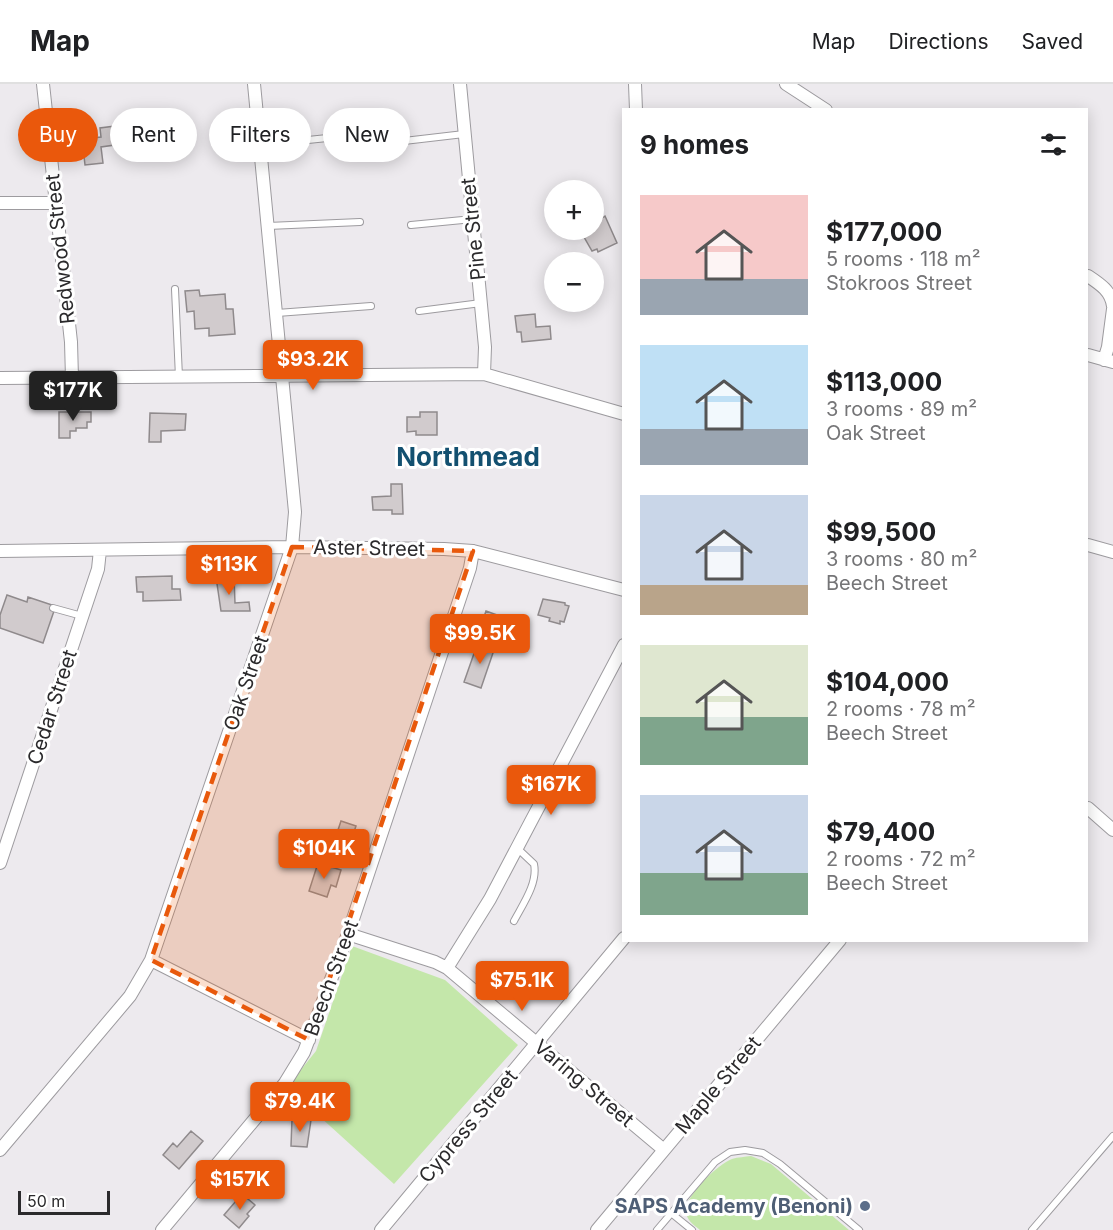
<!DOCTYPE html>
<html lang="en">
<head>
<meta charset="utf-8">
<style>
  body { margin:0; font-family:Inter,sans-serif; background:#f6f6f6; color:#202124; height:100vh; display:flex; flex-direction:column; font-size:22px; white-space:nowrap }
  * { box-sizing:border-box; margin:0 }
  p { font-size:20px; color:#757577 }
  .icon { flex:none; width:33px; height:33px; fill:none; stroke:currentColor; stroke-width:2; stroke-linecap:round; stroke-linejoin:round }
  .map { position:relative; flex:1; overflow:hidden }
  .details { position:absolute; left:622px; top:24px; width:466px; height:834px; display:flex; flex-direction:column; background:#fff; border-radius:0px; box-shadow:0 3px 15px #0003 }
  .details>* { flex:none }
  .guide { position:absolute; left:18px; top:24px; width:514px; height:54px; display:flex; gap:12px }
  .tools { position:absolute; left:544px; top:96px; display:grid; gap:12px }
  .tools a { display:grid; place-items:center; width:60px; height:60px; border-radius:50%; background:#fff; box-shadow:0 3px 15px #0003; font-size:30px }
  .scale { position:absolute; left:18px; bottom:15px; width:92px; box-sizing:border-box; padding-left:6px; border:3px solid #2b2a2c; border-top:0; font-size:16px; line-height:21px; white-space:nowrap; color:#2b2a2c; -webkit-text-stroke:4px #fff; paint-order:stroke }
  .price { position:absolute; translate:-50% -51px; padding:0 14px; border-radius:6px; background:#ea580c; color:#fff; font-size:20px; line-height:39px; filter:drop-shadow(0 2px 3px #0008) }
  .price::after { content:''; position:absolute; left:50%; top:36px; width:18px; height:14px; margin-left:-9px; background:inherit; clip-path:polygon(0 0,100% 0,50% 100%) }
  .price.selected { background:#222; color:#fff }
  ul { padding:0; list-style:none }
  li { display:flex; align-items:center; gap:18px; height:150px; padding:0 18px }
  li span { display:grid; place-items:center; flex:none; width:168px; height:120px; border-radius:0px; color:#555 }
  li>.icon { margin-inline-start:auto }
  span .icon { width:72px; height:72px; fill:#fffc; stroke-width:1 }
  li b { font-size:26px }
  h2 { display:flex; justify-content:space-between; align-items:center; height:72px; padding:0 18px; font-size:26px }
  .chip { padding:0 21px; border-radius:27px; background:#fff; box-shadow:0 3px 15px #0003; font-size:21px; line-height:54px }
  .chip.selected { background:#ea580c; color:#fff }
  header { display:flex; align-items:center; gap:36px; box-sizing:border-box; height:84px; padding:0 30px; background:#fff; border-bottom:2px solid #e0e0e0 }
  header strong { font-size:28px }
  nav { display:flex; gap:33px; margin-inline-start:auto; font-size:21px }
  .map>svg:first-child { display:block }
</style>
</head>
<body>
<header>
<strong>Map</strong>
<nav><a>Map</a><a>Directions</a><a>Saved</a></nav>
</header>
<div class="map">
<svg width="1113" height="1146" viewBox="0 0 1113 1146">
  <rect width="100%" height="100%" fill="#edeaee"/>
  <!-- green -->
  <path fill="#c4e7aa" d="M352,862L445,896L518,961L394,1100L287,1003L316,967Z
    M751,1072L771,1080L849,1146H700C694,1141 686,1136 686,1127C685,1112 718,1080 732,1075C738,1073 745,1073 751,1072Z"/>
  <!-- building -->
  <path fill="#d1cbcd" stroke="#8f8a8c" stroke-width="1.5" d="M138,39L139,47L120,50L122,60L101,63L103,79L85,81L82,55L101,53L100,44Z
    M599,129L602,134L605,132L617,159L598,168L597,165L592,167L584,153L589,150L587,146H594V132Z
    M199,206L200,212L225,210L226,225H233L235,250L209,252V244L195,245L194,227L187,228L185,207Z
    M535,230L536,243L550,242L551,255L522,258L521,248H517L515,232Z
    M59,328H91V338H87V344H76V347H70V354H59Z
    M420,328H437V351H416V347L407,348V333H420Z
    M150,329L186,330L185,346L161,347V358H149Z
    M391,400H402L403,430H392V426H373L372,413L391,412Z
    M172,492V505H180L181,516L143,517V508H137L136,493Z
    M216,493H234L235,519L249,518L250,527H221Z
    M7,511L27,518L28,513L52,521L51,526L54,527L43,559L0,544V531Z
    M543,515L565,519V521L569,522L564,538L560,537V540L549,537L550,534L538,531Z
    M486,527L497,531L493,543L507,548L504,556L479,548Z
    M482,559L495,563L481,604L464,598L477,561L480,562Z
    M341,737L356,742L347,768L323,760L328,746L337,749Z
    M318,779L341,786L336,803L331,801L327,813L309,807Z
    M292,1035L311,1036L307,1063L291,1062Z
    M191,1047L203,1057L179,1085L163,1071L173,1059L177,1063Z
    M242,1110L255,1121L247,1130L249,1132L239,1144L224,1131Z"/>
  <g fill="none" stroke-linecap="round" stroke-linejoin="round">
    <!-- lane casing -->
    <g stroke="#9d9b9f" stroke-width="8">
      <path id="lane" d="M404,57L464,50
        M260,61L356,51
        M411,141L473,135
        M268,142L360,138
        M175,205L179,293
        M419,227L481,219
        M277,229L371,222
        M53,524L82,532
        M514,837C523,820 538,799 534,780L517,764
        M671,1129L692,1146
        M657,1146L715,1078L730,1068L745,1066L763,1069L780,1080L859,1146
        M1032,1146L1113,1052"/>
    </g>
    <!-- street casing -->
    <g stroke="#9d9b9f" stroke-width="14">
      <path id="street" d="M43,0L71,258L72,294
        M460,0L485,263L484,290
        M635,0L636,26
        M786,0L826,26
        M0,119H55
        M1088,192C1100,200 1111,207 1113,222
        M1088,271L1113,278
        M1104,276L1108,263L1113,225
        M0,294L484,290L624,330
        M1088,461L1113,468
        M0,467L292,463L444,465L473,467L624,506
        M1088,724L1113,746
        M0,779L98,485L100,466
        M348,850L435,878L447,884L664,1066
        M151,876L309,956
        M447,884L490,815L624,561
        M0,1066L130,912L151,876L292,463L295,428L254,0
        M162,1146L285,999L304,968L348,850L470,484L473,467
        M381,1146L624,854
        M597,1146L840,856"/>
    </g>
    <!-- lane -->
    <use href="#lane" stroke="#fff" stroke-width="6"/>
    <!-- street -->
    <use href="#street" stroke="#fff" stroke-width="12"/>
  </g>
  <!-- marked area -->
  <path fill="#e8590c" fill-opacity="0.2" stroke="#e8590c" stroke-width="4.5" stroke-dasharray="12 8" stroke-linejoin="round" d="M292,463L473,467L309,956L151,876Z"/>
  <!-- markers -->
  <circle fill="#5c6f8a" stroke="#fff" stroke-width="2" cx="865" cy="1122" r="6"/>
  <g text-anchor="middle" stroke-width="6" stroke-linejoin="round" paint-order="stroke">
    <!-- street labels -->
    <g font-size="20" fill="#2b2a2c" stroke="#fff">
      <text transform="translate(473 145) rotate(-96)" y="7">Pine Street</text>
      <text transform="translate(60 165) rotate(-96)" y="7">Redwood Street</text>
      <text transform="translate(369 464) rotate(1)" y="7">Aster Street</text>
      <text transform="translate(246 599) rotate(-71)" y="7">Oak Street</text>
      <text transform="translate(52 623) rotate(-72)" y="7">Cedar Street</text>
      <text transform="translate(331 894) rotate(-70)" y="7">Beech Street</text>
      <text transform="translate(584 999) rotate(40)" y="7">Varing Street</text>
      <text transform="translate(718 1001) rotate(-50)" y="7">Maple Street</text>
      <text transform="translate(468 1042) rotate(-50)" y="7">Cypress Street</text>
    </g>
    <!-- service labels -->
    <g font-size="20" font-weight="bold" fill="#4e5e75" stroke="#fff" text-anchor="end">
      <text x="853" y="1129">SAPS Academy (Benoni)</text>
    </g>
    <!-- district labels -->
    <g font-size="26" font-weight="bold" fill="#135070" stroke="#fff">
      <text x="468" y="382">Northmead</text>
    </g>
  </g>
</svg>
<div class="tools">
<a>+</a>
<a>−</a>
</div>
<div class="scale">50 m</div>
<b class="price" style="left:313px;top:307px">$93.2K</b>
<b class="price selected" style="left:73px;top:338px">$177K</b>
<b class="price" style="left:229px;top:512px">$113K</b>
<b class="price" style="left:480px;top:581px">$99.5K</b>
<b class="price" style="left:551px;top:732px">$167K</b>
<b class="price" style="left:324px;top:796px">$104K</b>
<b class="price" style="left:522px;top:928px">$75.1K</b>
<b class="price" style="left:300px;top:1049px">$79.4K</b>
<b class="price" style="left:240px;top:1127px">$157K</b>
<div class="guide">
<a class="chip selected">Buy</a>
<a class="chip">Rent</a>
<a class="chip">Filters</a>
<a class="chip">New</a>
</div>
<section class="details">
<h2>9 homes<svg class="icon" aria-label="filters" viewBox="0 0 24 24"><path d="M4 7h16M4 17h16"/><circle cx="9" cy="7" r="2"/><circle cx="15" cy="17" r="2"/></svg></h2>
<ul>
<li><span style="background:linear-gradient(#f6c9c9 70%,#9aa5b1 0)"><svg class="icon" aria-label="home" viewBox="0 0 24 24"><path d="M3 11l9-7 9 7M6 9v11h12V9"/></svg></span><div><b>$177,000</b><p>5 rooms · 118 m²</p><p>Stokroos Street</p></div></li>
<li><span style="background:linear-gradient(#bfe0f5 70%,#9aa5b1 0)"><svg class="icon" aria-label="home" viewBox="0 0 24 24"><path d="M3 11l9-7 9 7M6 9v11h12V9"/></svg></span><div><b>$113,000</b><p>3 rooms · 89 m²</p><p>Oak Street</p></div></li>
<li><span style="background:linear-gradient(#c9d6e8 75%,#b9a48a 0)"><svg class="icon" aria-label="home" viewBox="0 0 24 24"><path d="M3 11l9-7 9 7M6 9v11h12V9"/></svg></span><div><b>$99,500</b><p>3 rooms · 80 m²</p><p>Beech Street</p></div></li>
<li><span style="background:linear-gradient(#dfe7d0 60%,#7fa58c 0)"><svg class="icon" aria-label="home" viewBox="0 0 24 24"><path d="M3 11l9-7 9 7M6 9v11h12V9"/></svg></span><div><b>$104,000</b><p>2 rooms · 78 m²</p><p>Beech Street</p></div></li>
<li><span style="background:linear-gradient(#c9d6e8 65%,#7fa58c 0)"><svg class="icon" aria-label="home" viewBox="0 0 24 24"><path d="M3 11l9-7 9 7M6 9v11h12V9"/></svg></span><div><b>$79,400</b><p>2 rooms · 72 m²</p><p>Beech Street</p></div></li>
</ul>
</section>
</div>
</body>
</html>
